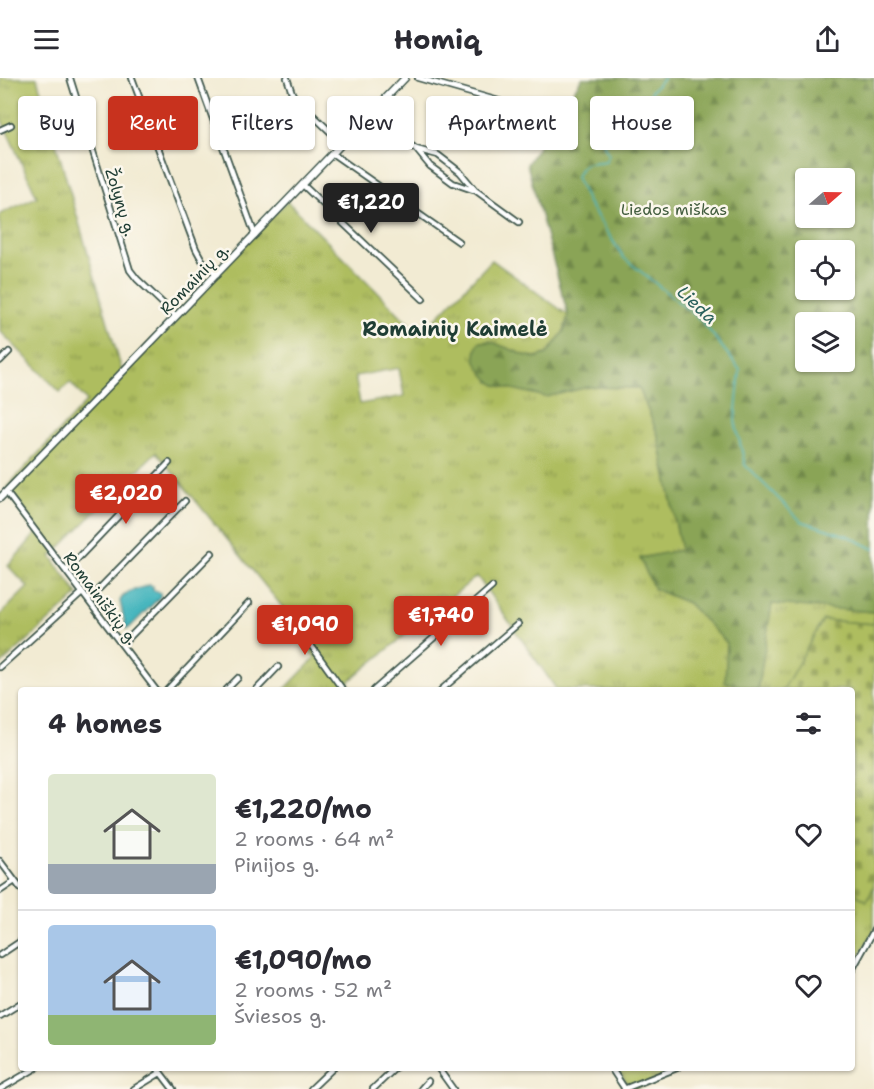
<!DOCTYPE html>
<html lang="en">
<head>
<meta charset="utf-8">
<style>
  body { margin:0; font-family:"Shantell Sans",sans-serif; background:#f2f2f3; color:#2b2b33; height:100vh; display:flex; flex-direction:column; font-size:22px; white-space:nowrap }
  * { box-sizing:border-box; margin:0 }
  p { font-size:20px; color:#7c7c81 }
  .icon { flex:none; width:33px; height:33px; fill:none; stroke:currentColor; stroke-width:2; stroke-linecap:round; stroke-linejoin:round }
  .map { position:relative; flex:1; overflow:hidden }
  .details { position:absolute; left:18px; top:609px; width:837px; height:384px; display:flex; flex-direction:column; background:#fff; border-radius:6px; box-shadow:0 2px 4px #0004 }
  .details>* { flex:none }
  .guide { position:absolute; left:18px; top:18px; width:838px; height:54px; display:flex; gap:12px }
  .needle { width:39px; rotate:70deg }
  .controls { position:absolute; left:795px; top:90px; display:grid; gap:12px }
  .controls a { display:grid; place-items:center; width:60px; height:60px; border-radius:6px; background:#fff; box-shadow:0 2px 4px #0004; font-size:30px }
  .price { position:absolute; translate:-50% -51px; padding:0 14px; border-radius:6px; background:#c8321e; color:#fff; font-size:20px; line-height:39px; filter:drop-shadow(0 2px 3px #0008) }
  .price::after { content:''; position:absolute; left:50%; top:36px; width:18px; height:14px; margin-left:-9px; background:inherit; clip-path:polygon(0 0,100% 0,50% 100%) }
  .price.current { background:#222; color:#fff }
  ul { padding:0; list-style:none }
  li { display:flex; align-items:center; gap:18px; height:150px; padding:0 30px }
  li+li { border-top:2px solid #e1e1e2 }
  li span { display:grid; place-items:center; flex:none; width:168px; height:120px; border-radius:6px; color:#555 }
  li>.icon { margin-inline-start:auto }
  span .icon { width:72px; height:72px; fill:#fffc; stroke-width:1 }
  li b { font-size:26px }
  h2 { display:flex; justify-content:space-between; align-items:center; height:72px; padding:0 30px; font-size:26px }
  .pill { padding:0 21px; border-radius:6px; background:#fff; box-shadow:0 2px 4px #0004; font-size:21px; line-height:54px }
  .pill.current { background:#c8321e; color:#fff }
  header { display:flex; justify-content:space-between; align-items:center; height:78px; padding:0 30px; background:#fff; font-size:27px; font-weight:700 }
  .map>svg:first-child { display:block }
</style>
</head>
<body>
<header><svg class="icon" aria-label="menu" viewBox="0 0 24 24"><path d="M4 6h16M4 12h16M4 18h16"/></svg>Homiq<svg class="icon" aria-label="share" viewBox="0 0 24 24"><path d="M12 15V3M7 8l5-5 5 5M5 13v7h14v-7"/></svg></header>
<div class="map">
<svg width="874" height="1011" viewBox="0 0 874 1011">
  <defs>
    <pattern id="grass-tufts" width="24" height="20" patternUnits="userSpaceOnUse" patternTransform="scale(1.5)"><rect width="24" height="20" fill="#aebd5f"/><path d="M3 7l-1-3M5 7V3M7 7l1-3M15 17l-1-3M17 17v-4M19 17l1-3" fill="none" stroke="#8d9b4f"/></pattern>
    <pattern id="forest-firs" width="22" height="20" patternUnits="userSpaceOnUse" patternTransform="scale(1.5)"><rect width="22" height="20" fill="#8aa456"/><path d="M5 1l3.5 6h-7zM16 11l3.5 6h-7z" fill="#708748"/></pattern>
    <pattern id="cemetery-stones" width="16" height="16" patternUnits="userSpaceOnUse" patternTransform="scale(1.5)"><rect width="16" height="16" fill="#aebd5f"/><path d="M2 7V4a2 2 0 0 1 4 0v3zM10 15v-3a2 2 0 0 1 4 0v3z" fill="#8d9b4f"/></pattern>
  </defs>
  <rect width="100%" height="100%" fill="#fbf7ec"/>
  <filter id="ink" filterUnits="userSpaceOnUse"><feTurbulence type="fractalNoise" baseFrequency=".0167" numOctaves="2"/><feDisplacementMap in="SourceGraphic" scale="12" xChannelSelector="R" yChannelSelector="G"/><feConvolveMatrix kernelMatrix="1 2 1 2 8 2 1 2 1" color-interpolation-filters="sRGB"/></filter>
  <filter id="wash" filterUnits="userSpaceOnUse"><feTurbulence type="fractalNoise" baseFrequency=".008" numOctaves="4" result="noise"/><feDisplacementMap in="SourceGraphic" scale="24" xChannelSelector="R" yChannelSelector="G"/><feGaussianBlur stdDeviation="1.35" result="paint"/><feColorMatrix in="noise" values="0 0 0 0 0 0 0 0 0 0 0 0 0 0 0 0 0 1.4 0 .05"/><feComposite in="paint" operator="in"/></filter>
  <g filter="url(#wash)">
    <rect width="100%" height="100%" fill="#f2ebd3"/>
    <!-- grass -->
    <path fill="url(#grass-tufts)" stroke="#667d4a" stroke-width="1.5" fill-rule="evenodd" d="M0,0H37L122,293L287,123L420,257L492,182L568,237L564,253L547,276L536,279L527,278L505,269L475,280L490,304L546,319L588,309L639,310L658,357L681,472L640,480L654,511L688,525L727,565L726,604L756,612H557L477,498L348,604L341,612H284L315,580L284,531L156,374L51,478L78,517L0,587V537L28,509L8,488L39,452L7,409L87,323L70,304L60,314L0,253V136L37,119L0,38ZM399,290L404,318L360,326L355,298Z
      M771,525L874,534V546L823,542L783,612H758Z
      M874,808V852L852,892V814L867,823Z
      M616,990H685L635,1011H631Z"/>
    <!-- forest -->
    <path fill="url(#forest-firs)" stroke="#547045" stroke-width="1.5" fill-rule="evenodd" d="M582,0H874V534L772,526L758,612L725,604L727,565L688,525L654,511L640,480L681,472L658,357L639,310L588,309L546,319L496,307C488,303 476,288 475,279C475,274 477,268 479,264L490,263L527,278L536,279L547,276L564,253L568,237L527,86ZM806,100H844V140H806ZM806,172H844V212H806ZM806,244H844V284H806Z"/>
    <!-- cemetery -->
    <path fill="url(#cemetery-stones)" stroke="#667d4a" stroke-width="1.5" d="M823,542L874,546V808L867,823L852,814V612H783Z"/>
    <!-- water -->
    <path fill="#47b6be" stroke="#337a79" stroke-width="1.5" d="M149,507L153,508V512L160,515V519L129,550L126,551L120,523C125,512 138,512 149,507Z"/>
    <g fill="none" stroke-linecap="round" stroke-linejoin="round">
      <!-- stream -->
      <path stroke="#47b6be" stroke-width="1.5" d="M664,0L651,13L650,26L645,33L604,62V68L609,77L606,83C590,86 583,81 576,99L587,123L624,180L702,243L740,292L735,343L745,387L801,443L848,458L874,471"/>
    </g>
  </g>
  <g filter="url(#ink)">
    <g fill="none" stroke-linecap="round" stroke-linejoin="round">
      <!-- street casing -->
      <g stroke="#3f574c" stroke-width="8">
        <path id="street" d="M70,0L130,192L137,201L176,238
          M132,0L196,171L202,182L217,197
          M198,0L255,157
          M287,0L292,15L295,20L342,65
          M418,0L506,25
          M370,37L416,71L438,77L460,94L475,112L519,144
          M0,52L11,47
          M416,71L430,88L453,105L473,112
          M333,76L459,164
          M303,107L423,221
          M0,283L9,274
          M6,414L156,612
          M66,493L169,385
          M88,522L185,423
          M285,531L343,612
          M122,567L212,475
          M0,589L82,515
          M167,612L249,525
          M226,612L238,600
          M256,612L278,589
          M374,612L492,509
          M441,612L518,546
          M0,783L21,811
          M0,813L15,803
          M0,877L21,863
          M852,892L874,852
          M0,938L21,925
          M157,990L173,1011
          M438,990L453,1011
          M611,990L625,1011
          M0,1011L36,990
          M134,1011L160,995
          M311,1011L333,990
          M373,1011L395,990
          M421,1011L428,1003
          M624,1011L677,990"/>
      </g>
      <!-- secondary casing -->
      <g stroke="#3f574c" stroke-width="9">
        <path id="secondary" d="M0,420L109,308L405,0"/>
      </g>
      <!-- street -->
      <use href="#street" stroke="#fff" stroke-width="4.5"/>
      <!-- secondary -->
      <use href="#secondary" stroke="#fff" stroke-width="6"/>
    </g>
  </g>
  <g text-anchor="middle" stroke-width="5" stroke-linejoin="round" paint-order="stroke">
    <!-- street labels -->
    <g font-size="16" fill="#1f3d34" stroke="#fbf7ec">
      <text transform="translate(121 124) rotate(73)" y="6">Žolynų g.</text>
      <text transform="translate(194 201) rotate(-46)" y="6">Romainių g.</text>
      <text transform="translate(101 520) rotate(53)" y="6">Romainiškių g.</text>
    </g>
    <!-- park labels -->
    <g font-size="16" fill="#435d3f" stroke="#fbf7ec">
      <text x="674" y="137">Liedos miškas</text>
    </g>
    <!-- water labels -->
    <g font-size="18" font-style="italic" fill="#2b615d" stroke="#fbf7ec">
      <text transform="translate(697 227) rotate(43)" y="6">Lieda</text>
    </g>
    <!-- quarter labels -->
    <g font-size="20" font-weight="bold" fill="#1f3d34" stroke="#fbf7ec">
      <text x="455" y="258">Romainių Kaimelė</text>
    </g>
  </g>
</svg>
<div class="controls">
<a><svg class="needle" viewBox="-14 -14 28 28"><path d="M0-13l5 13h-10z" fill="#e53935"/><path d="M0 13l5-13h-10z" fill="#7c7c81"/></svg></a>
<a><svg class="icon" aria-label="locate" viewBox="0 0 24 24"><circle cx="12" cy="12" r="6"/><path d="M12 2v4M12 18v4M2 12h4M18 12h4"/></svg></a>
<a><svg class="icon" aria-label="layers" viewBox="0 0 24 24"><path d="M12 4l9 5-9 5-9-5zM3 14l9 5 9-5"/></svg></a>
</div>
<b class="price current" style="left:371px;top:156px">€1,220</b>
<b class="price" style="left:126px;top:447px">€2,020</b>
<b class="price" style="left:441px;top:569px">€1,740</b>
<b class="price" style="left:305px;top:578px">€1,090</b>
<div class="guide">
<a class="pill">Buy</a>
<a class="pill current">Rent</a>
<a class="pill">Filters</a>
<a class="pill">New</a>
<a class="pill">Apartment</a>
<a class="pill">House</a>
</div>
<section class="details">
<h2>4 homes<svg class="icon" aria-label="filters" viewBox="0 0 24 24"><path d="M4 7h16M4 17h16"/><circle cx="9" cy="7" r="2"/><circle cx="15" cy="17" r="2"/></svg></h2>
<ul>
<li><span style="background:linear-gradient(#dfe7d0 75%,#9aa5b1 0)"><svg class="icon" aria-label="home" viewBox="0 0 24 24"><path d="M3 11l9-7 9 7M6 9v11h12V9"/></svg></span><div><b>€1,220/mo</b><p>2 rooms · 64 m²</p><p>Pinijos g.</p></div><svg class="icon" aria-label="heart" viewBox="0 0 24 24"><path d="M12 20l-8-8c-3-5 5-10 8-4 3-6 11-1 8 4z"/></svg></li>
<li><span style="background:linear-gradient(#a9c7e8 75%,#8fb573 0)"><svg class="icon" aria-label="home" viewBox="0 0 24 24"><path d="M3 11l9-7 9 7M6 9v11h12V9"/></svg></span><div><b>€1,090/mo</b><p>2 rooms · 52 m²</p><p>Šviesos g.</p></div><svg class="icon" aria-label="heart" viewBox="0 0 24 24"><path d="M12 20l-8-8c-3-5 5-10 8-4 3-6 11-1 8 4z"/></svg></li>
</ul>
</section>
</div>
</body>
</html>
